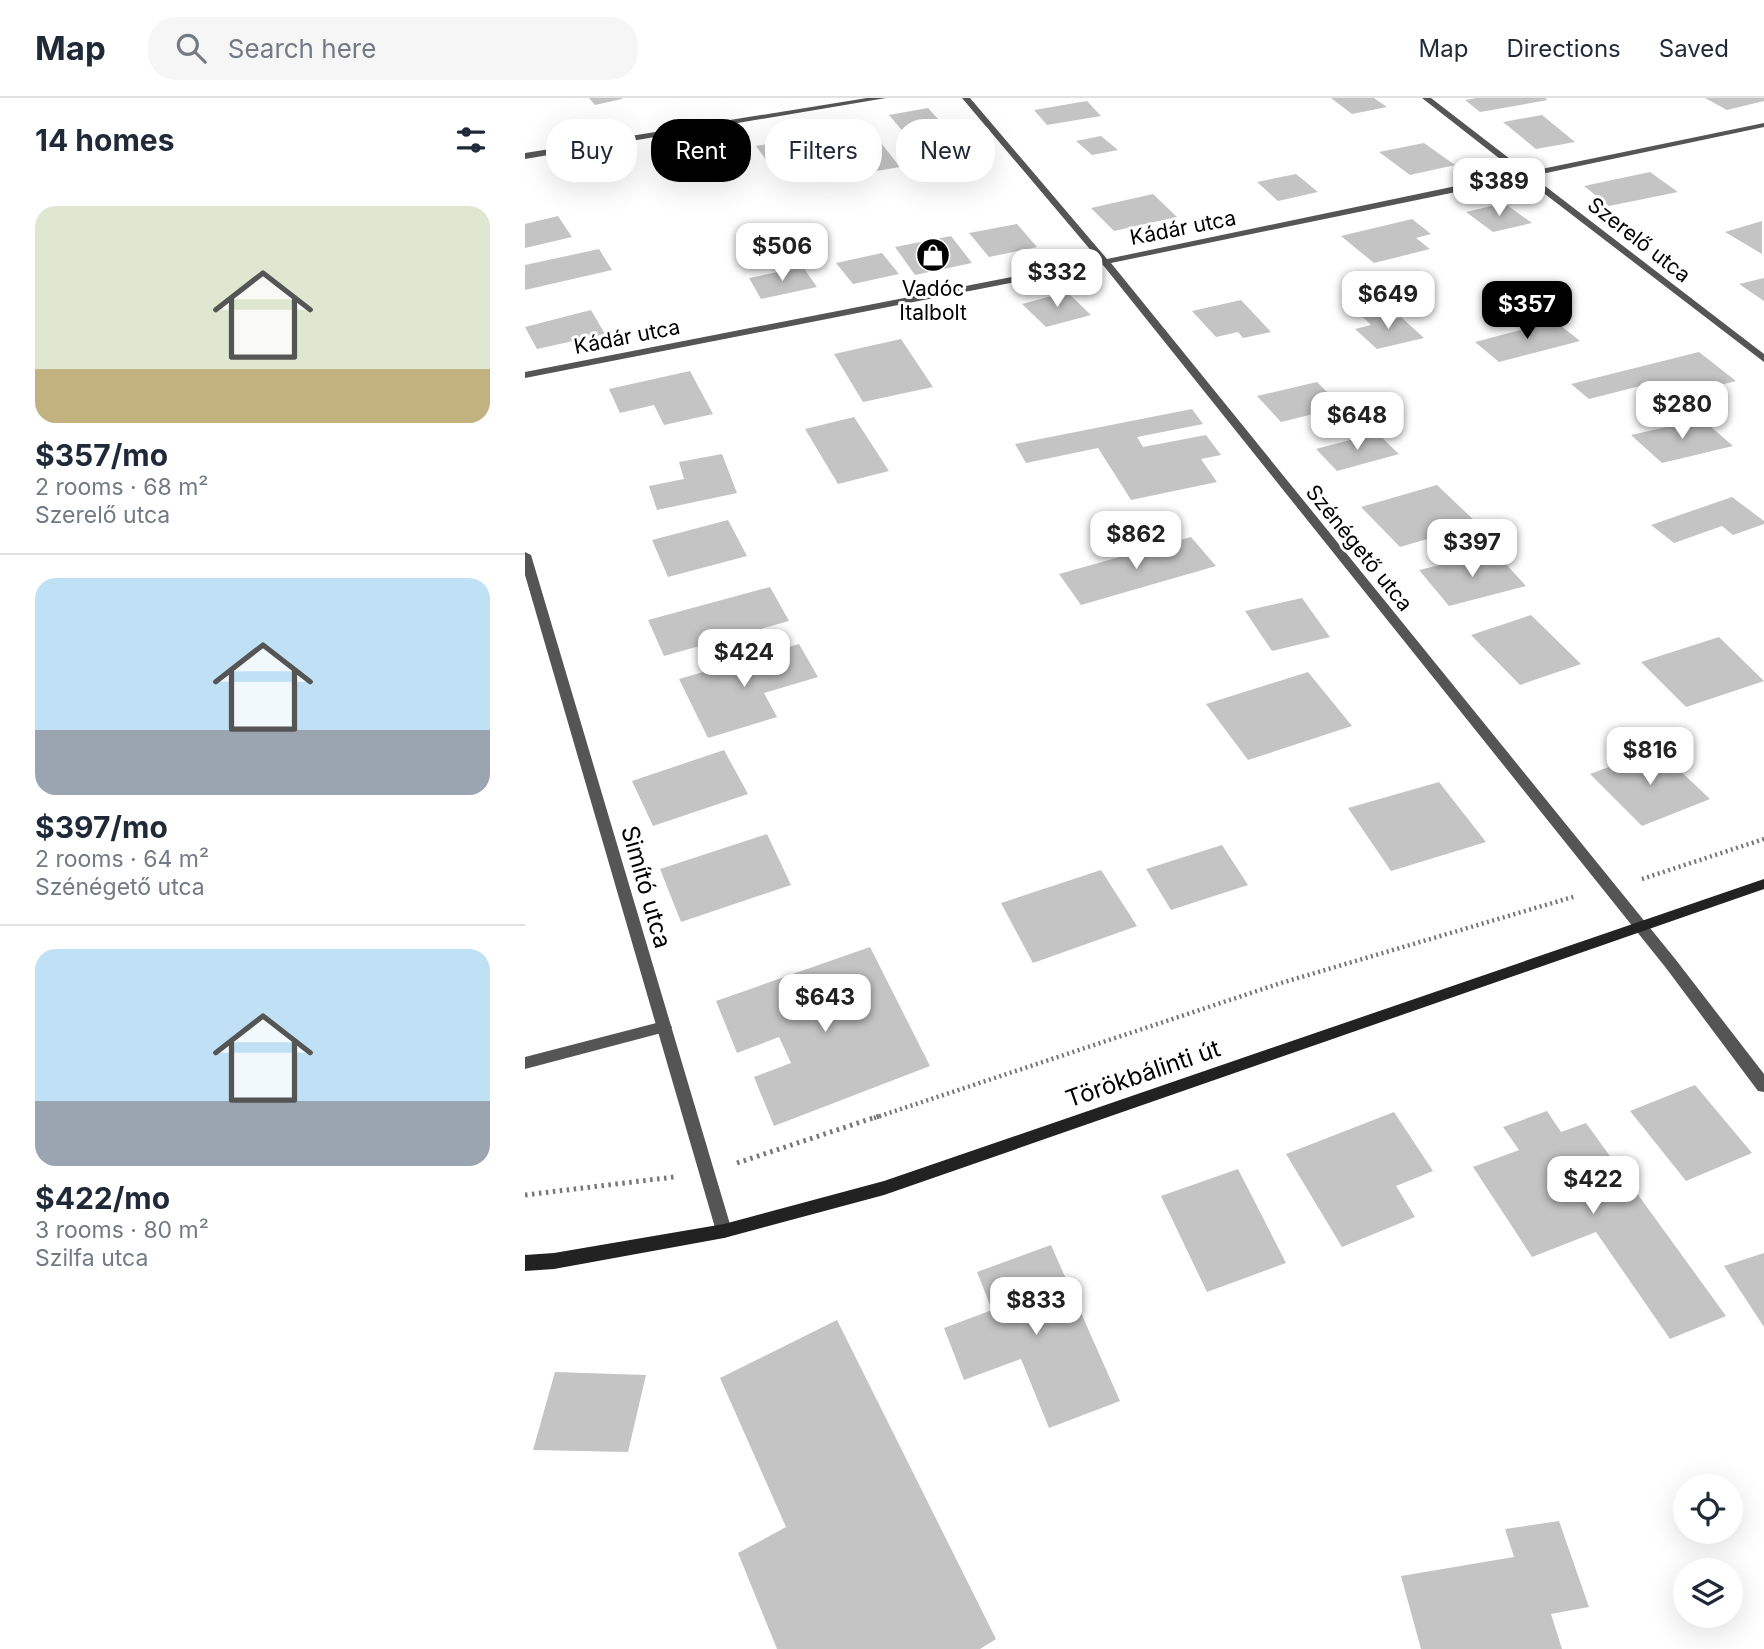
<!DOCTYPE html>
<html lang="en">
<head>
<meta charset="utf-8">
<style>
  body { margin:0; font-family:Inter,sans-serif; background:#f6f6f7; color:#1f2937; height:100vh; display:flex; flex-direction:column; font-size:26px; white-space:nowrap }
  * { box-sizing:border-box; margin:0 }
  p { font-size:23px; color:#747a83 }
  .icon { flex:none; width:38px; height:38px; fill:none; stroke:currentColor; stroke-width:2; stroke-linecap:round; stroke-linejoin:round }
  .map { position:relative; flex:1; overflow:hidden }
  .side { display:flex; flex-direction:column; background:#fff; width:525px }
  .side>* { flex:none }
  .top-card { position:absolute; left:21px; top:21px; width:665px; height:63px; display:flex; gap:14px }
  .tools { position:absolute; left:1148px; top:1376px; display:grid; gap:14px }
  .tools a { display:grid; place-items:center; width:70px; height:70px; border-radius:50%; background:#fff; box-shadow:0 7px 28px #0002; font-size:35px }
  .price { position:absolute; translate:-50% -60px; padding:0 16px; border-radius:14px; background:#fff; color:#222; font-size:23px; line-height:46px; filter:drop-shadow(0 2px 4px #0008) }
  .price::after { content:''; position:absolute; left:50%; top:42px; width:21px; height:16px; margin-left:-10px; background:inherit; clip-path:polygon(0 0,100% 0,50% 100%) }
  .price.selected { background:#000; color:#fff }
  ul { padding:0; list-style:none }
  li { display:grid; align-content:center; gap:14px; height:371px; padding:0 35px }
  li+li { border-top:2px solid #e0e1e3 }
  li span { display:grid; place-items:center; height:217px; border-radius:21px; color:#555 }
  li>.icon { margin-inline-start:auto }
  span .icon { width:126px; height:126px; fill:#fffc; stroke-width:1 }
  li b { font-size:30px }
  h2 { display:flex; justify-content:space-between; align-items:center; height:84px; padding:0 35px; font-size:30px }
  .pill { padding:0 24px; border-radius:28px; background:#fff; box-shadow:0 7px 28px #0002; font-size:24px; line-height:63px }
  .pill.selected { background:#000; color:#fff }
  header { display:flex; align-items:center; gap:42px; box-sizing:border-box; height:98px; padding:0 35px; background:#fff; border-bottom:2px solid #e0e1e3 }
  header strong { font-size:33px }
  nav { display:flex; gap:38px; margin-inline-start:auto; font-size:24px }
  .search { width:490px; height:63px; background:#f6f6f7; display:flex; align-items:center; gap:18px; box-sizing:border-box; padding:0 24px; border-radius:28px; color:#747a83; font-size:26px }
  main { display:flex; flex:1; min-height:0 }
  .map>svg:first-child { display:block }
</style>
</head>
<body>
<header>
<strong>Map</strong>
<div class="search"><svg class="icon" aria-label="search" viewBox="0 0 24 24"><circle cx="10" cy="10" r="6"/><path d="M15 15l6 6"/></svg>Search here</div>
<nav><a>Map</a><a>Directions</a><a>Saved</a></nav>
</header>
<main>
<section class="side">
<h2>14 homes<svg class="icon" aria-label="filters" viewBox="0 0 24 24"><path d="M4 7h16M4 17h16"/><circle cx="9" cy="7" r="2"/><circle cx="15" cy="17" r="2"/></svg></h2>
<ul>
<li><span style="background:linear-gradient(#dfe7d0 75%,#c2b280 0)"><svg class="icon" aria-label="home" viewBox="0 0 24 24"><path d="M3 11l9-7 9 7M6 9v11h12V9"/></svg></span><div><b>$357/mo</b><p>2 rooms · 68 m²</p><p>Szerelő utca</p></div></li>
<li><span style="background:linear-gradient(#bfe0f5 70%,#9aa5b1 0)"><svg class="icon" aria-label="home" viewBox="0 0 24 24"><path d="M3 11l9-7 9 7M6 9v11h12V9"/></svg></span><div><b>$397/mo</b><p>2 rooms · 64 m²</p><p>Szénégető utca</p></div></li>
<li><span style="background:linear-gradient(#bfe0f5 70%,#9aa5b1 0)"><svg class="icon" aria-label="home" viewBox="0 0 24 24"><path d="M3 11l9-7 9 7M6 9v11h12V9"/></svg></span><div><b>$422/mo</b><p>3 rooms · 80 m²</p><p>Szilfa utca</p></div></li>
</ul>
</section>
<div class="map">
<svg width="1239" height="1551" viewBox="0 0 1239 1551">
  <rect width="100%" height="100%" fill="#fff"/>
  <!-- building -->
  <path fill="#c4c4c4" d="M64,0H97V1L70,7Z
    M806,0H849L862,9L827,16Z
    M952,0H1020L1023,2L955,14L940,2Z
    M1180,0H1239V3L1202,12Z
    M562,3L576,18L522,27L509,12Z
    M403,10L426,35L386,43L364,17Z
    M1017,17L1050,44L1011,51L978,24Z
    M345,31L375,69L328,77L300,38Z
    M576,38L593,52L567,57L551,43Z
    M279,39L298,64L249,73L231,48Z
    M205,44L219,65L168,75L154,53Z
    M899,45L930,67L885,77L854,54Z
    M1125,74L1153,94L1084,108L1059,88Z
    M771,76L793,94L753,103L732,84Z
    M628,96L652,119L589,133L566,110Z
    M979,105L1007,125L968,134L941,114Z
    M33,118L47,139L0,150V126Z
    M887,121L906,136L891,140L905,151L849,165L816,138Z
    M1237,123V156L1200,134Z
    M492,126L512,149L464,159L444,135Z
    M426,138L447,165L390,177L370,149Z
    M74,151L87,172L0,192V167Z
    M357,155L374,176L328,186L311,165Z
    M278,169L292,189L236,201L224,180Z
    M1239,180V203L1214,186Z
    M542,194L566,217L521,229L497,206Z
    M716,202L746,234L718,240L713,234L691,239L667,213Z
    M66,212L80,236L12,251L0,229Z
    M857,215L865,222L876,219L899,240L852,251L830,231L846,227L838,219Z
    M1030,223L1055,243L974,264L950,244Z
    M376,241L408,289L338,304L309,256Z
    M1174,254L1211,283L1133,303L1115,288L1064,301L1046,286Z
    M165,273L188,316L139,327L129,307L95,315L84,291Z
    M792,284L817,309L756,324L732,298Z
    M667,311L678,326L612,339L618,349L681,337L696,357L676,361L692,384L606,402L573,350L501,365L490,346Z
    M329,319L364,373L313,386L280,331Z
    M1177,321L1208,348L1137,365L1106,337Z
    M852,335L874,356L812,373L791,351Z
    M197,356L212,395L132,412L124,388L159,381L154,364Z
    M912,387L953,426L875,449L836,409Z
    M1207,399L1239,423V426L1208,437L1197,428L1149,445L1126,427Z
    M203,422L222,458L143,479L127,442Z
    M666,439L691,468L556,507L534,476Z
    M970,454L1001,488L924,508L894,472Z
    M245,489L264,523L139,558L123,522Z
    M777,500L805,539L747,553L720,513Z
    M1006,517L1056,566L995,587L946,537Z
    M1194,539L1239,583L1161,609L1116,564Z
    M274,546L293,579L239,595L252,619L183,640L154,581Z
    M783,574L827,628L723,662L681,606Z
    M1132,651L1185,701L1117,728L1065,676Z
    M199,652L223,696L128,728L107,683Z
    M914,684L961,744L866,773L823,710Z
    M242,736L266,787L156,824L135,771Z
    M697,747L723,787L646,812L621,771Z
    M576,772L612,828L508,865L476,805Z
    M345,849L405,968L249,1028L229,979L266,965L254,939L212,955L191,903Z
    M1170,987L1227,1055L1161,1083L1105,1013Z
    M1022,1013L1036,1034L1061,1025L1201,1218L1145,1241L1071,1134L1007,1159L948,1069L994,1052L978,1029Z
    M869,1014L908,1073L871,1088L890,1119L817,1149L761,1056Z
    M713,1071L761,1165L682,1194L636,1098Z
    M526,1147L595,1303L524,1330L496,1261L439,1282L419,1230L467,1212L452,1174Z
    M1239,1155V1229L1199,1168Z
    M312,1222L471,1541L455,1551H252L213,1455L261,1429L195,1280Z
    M30,1274L121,1277L103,1354L8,1352Z
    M1034,1423L1064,1509L1026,1516L1037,1551H896L876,1478L989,1459L980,1431Z"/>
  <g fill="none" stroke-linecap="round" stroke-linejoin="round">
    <!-- path-far1 -->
    <path stroke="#777" stroke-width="4.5" stroke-dasharray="2 3.5" stroke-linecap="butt" d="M1117,781L1239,741
      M349,1020L756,885L1051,798"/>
    <!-- path -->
    <path stroke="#777" stroke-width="5" stroke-dasharray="2.5 4.5" stroke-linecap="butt" d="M212,1065L354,1018
      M0,1097L149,1079"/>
    <!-- service -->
    <path fill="#555" fill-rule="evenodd" d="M139,923L144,925L147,929L144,933L0,971V959Z"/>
    <!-- minor -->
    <path fill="#555" fill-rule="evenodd" d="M342,0H361L0,61V55Z
      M437,0H445L582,161L993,75L897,0H906L1002,74L1239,25V29L1007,78L1239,256V264L999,80L586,165L1151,862L1239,976V994L1233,993L1141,870L578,167L0,280V274L574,162Z
      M0,454L6,457L207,1133L205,1138L199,1140L193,1138L191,1133L0,477Z"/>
    <!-- secondary -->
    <path fill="#222" fill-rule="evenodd" d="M1239,781V791L359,1097L199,1140L29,1171L0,1173V1157L29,1155L199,1126L359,1083Z"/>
  </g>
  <!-- icons -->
  <defs>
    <g id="shop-disc" transform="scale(1.75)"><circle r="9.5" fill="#000" stroke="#fff"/><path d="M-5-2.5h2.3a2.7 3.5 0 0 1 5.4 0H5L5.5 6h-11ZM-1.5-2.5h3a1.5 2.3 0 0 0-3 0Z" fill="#fff"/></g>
  </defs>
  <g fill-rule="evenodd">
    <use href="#shop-disc" x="408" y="157"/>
  </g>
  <g text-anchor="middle" stroke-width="6" stroke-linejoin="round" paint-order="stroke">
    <!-- far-street labels -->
    <g font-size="21" fill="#000" stroke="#fff">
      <text transform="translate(658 130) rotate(-11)" y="7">Kádár utca</text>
      <text transform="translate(1114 142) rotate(38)" y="7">Szerelő utca</text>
      <text transform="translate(102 239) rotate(-11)" y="7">Kádár utca</text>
      <text transform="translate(834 450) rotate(51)" y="7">Szénégető utca</text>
    </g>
    <!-- far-poi labels -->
    <g font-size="21" fill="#000" stroke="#fff">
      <text x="408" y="198">Vadóc<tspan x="408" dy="24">Italbolt</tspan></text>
    </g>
    <!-- street labels -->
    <g font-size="24" fill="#000" stroke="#fff">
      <text transform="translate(121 789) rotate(74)" y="8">Simító utca</text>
      <text transform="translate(618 976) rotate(-19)" y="8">Törökbálinti út</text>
    </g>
  </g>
</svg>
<div class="tools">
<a><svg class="icon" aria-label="locate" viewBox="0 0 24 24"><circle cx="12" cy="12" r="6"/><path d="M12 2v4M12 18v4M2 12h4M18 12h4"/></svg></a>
<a><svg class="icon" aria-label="layers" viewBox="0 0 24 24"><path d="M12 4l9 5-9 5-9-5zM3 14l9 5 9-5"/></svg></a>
</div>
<b class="price" style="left:974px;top:120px">$389</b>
<b class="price" style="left:257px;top:185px">$506</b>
<b class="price" style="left:532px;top:211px">$332</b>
<b class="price" style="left:863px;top:233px">$649</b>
<b class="price selected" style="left:1002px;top:243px">$357</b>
<b class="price" style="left:1157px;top:343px">$280</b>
<b class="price" style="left:832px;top:354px">$648</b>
<b class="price" style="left:611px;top:473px">$862</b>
<b class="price" style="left:947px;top:481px">$397</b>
<b class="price" style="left:219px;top:591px">$424</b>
<b class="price" style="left:1125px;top:689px">$816</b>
<b class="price" style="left:300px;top:936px">$643</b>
<b class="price" style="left:1068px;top:1118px">$422</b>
<b class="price" style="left:511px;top:1239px">$833</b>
<div class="top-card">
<a class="pill">Buy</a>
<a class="pill selected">Rent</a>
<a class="pill">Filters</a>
<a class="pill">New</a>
</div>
</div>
</main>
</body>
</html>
